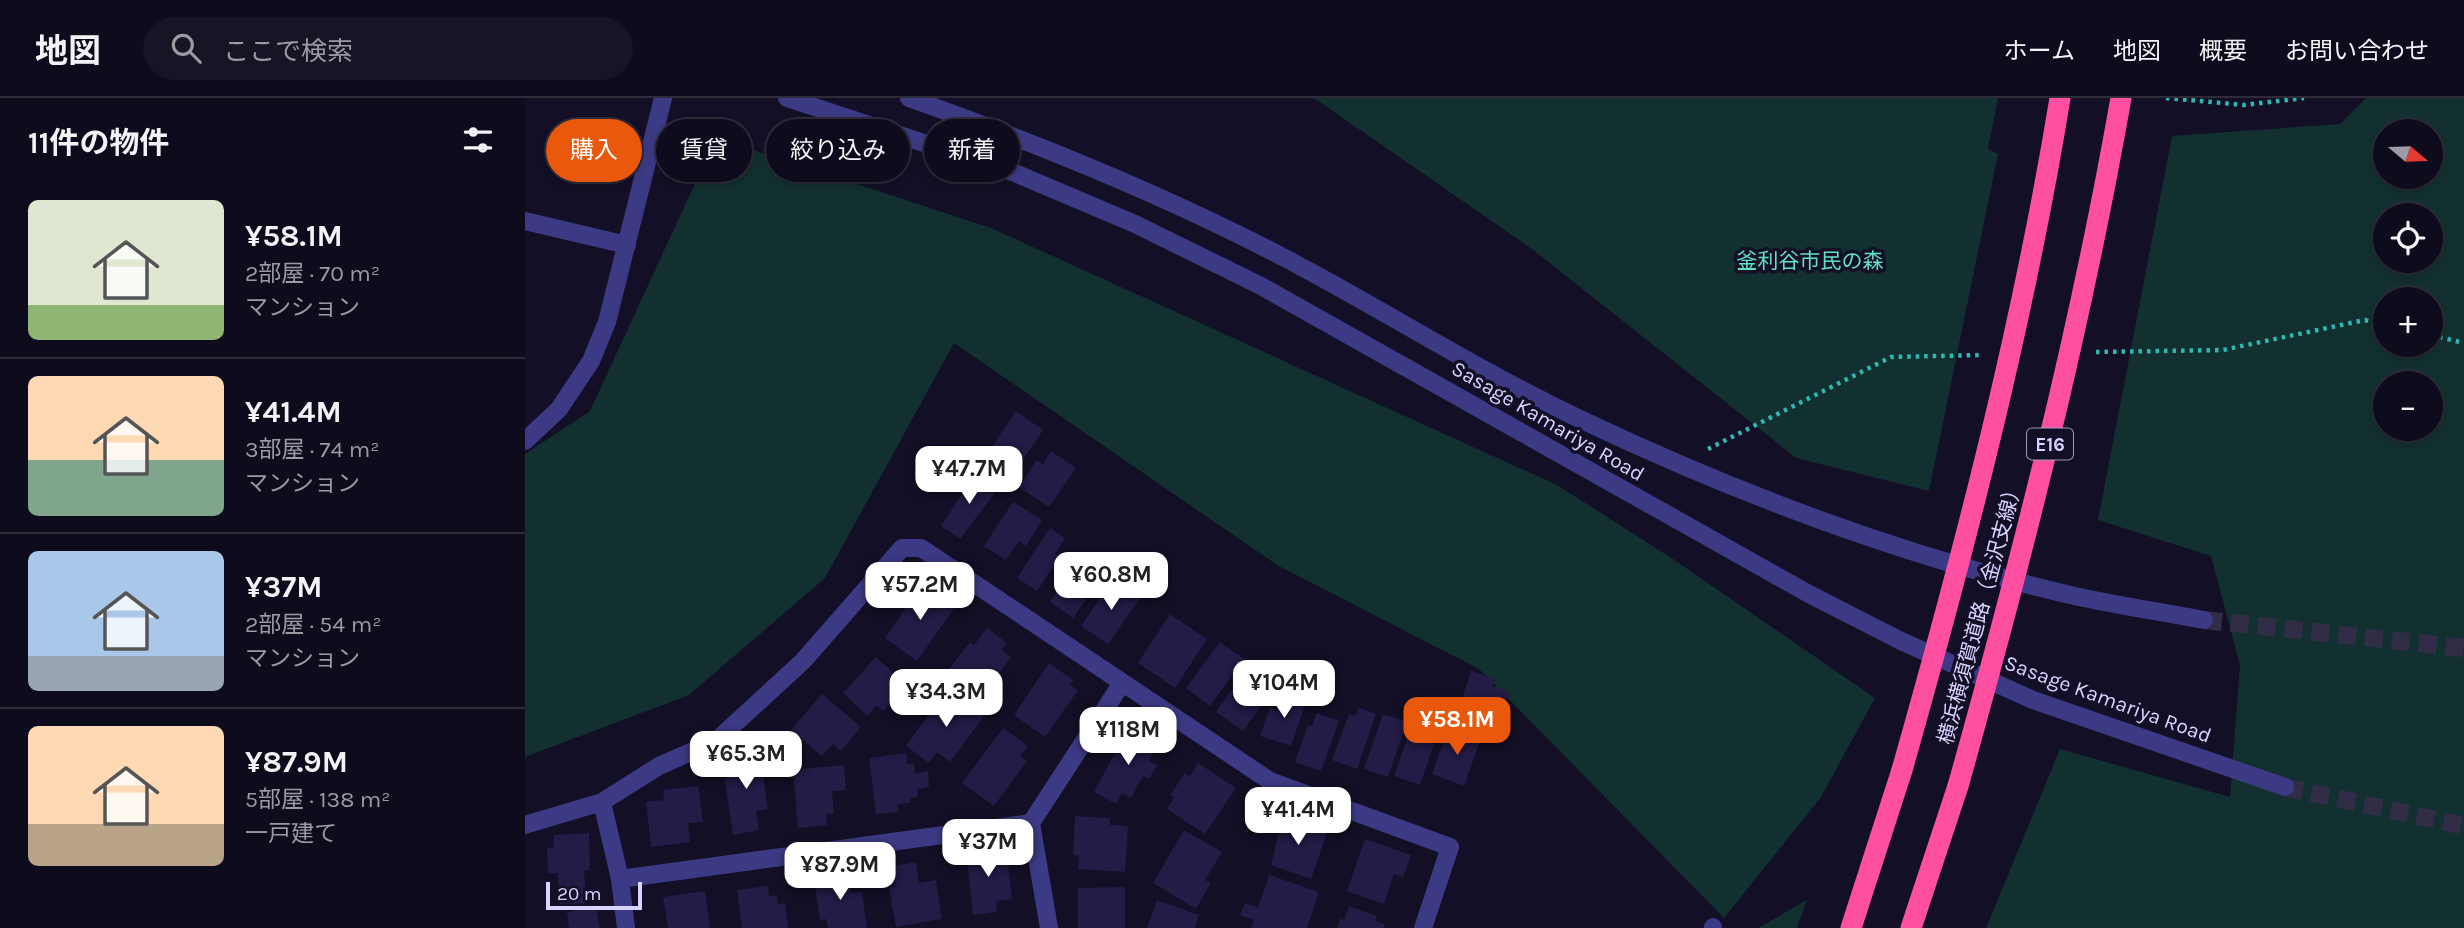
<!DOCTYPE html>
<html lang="ja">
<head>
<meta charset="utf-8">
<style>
  body { margin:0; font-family:Karla,"Noto Sans JP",sans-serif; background:#171425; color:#f1f3f6; height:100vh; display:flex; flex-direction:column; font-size:26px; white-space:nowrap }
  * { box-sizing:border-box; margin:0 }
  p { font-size:23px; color:#9b9ba3 }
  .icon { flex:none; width:38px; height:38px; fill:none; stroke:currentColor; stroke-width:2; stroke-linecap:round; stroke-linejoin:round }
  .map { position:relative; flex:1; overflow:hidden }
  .details { display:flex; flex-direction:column; background:#0e0b1c; width:525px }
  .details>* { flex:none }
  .hud { position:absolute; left:21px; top:21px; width:665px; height:63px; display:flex; gap:14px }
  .needle { width:46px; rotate:109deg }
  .buttons { position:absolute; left:1848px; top:21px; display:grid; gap:14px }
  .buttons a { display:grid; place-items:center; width:70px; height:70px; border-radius:50%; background:#0e0b1c; box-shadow:0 4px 10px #0003,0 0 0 2px #2e2b3b; font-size:35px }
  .scale { position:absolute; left:21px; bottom:18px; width:96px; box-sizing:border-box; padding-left:7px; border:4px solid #d9d4ff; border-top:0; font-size:19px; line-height:24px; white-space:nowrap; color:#d9d4ff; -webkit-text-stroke:5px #130f26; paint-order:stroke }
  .price { position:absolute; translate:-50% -60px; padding:0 16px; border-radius:14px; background:#fff; color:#222; font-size:23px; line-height:46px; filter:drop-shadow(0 2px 4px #0008) }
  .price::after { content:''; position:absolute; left:50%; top:42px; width:21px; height:16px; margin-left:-10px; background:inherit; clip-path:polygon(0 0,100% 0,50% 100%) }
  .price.on { background:#ea580c; color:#fff }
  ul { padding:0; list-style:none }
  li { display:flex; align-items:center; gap:21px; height:175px; padding:0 28px }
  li+li { border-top:2px solid #2e2b3b }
  li span { display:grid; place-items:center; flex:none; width:196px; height:140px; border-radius:10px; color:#555 }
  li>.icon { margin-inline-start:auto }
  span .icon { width:84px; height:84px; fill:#fffc; stroke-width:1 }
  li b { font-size:30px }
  h2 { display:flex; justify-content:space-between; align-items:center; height:84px; padding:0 28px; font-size:30px }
  .tag { padding:0 24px; border-radius:32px; background:#0e0b1c; box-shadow:0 4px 10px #0003,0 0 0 2px #2e2b3b; font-size:24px; line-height:63px }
  .tag.on { background:#ea580c; color:#fff }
  header { display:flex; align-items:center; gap:42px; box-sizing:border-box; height:98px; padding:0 35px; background:#0e0b1c; border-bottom:2px solid #2e2b3b }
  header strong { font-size:33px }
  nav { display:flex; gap:38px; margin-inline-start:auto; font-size:24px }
  .search { width:490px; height:63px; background:#171425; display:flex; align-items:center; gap:18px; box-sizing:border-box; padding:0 24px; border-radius:38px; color:#9b9ba3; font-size:26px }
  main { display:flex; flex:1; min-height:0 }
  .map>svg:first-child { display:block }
</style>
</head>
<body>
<header>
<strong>地図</strong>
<div class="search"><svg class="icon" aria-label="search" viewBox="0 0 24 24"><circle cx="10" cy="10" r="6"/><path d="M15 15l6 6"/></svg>ここで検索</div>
<nav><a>ホーム</a><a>地図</a><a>概要</a><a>お問い合わせ</a></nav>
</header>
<main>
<section class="details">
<h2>11件の物件<svg class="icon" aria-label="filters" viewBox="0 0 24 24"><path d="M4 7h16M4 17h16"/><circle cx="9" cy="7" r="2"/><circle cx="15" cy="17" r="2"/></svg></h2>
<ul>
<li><span style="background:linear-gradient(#dfe7d0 75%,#8fb573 0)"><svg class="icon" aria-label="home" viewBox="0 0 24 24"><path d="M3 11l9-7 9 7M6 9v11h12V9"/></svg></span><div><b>¥58.1M</b><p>2部屋 · 70 m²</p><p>マンション</p></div></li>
<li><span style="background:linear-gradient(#ffd9b3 60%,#7fa58c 0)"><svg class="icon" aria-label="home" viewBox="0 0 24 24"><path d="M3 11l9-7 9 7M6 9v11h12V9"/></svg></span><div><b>¥41.4M</b><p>3部屋 · 74 m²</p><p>マンション</p></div></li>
<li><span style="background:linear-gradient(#a9c7e8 75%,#9aa5b1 0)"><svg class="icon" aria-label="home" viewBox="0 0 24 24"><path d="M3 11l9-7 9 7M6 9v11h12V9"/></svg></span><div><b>¥37M</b><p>2部屋 · 54 m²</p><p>マンション</p></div></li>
<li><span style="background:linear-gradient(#ffd9b3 70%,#b9a48a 0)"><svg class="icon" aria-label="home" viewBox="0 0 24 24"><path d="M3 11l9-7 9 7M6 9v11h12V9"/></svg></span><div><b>¥87.9M</b><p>5部屋 · 138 m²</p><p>一戸建て</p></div></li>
</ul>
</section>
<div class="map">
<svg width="1939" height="830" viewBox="0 0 1939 830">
  <rect width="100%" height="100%" fill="#130f26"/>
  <!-- green -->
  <path fill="#12302f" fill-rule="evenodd" d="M789,0H1473L1463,51L1473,56L1404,393L1271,360L1007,151Z
    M1841,0H1939V830H1461L1535,651L1705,699L1715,567L1686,458L1573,422L1647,38L1815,26ZM1860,33H1906V79H1860ZM1860,117H1906V163H1860ZM1860,201H1906V247H1860ZM1860,285H1906V331H1860Z
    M191,40L466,130L1032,387L1148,461L1350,600L1296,699L1199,820L954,571L752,467L429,245L300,480L164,597L0,659V356L65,313Z
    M1282,802L1272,830H1233Z"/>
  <!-- building -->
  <path fill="#241b47" d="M491,313L518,332L491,372L464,353Z
    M526,353L551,370L524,409L494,389L512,362L518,366Z
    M450,376L473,391L435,441L416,428Z
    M488,404L517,422L501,448L494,443L481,462L459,448Z
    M525,430L540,440L530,456L535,459L512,493L492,480Z
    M554,459L579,475L548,520L525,504Z
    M588,481L615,500L583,546L556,528Z
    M398,485L430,509L392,563L360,540Z
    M645,516L682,541L650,590L613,565Z
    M462,530L482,545L477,552L486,559L469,582L476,587L461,606L421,575L445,544L449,547Z
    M695,544L719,561L685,608L661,590Z
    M351,559L372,578L367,584L377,593L358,613L352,607L342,618L318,595Z
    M524,565L548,582L545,587L553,592L520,639L489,617Z
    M728,573L750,589L718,633L691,614L713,582L719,586Z
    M946,573L970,581L967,588L984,594L976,616L967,612L963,624L933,614Z
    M757,594L781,603L766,648L735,638L745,610L751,613Z
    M297,596L336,629L316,653L308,646L297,658L266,632Z
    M418,597L430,605L435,599L460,617L425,664L412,654L404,665L381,648Z
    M834,610L851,616L832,671L807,662L824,616L830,618Z
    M792,615L814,623L796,673L770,664L783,627L787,628Z
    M858,616L882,624L863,679L839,671Z
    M897,619L916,626L895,687L869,678L888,624L894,626Z
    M609,629L635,644L624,663L632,667L624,681L618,678L606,700L597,695L591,706L569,694L597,642L601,644Z
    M478,630L503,648L495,658L502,663L469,708L437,685Z
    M931,631L956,640L939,688L907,676L920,640L927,643Z
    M234,651L243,711L231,713L234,732L208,737L198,670L211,668L209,655Z
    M381,655L382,666L389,665L390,675L403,673L404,689L392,691L393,699L385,700V705L373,706V714L351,716L344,660Z
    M673,665L711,690L680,736L642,711L649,700L645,697L660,675L665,678Z
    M319,667L321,692L307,693L309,715L301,716L302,727L273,730L268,672Z
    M173,688L178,724L163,725L165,744L126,749L121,704L139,702L138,692Z
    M758,717L803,732L786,781L746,767Z
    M550,718L585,720V727L603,728L600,774L553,771L554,758L548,757Z
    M659,732L697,754L680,782L686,785L671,811L628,785Z
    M64,735L65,772H59L61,805L35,806L33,775L23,776L22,750L29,749V737Z
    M840,741L886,757L878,779L869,776L859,806L822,793Z
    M481,749L487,801L471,803L472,814L448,817L441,753Z
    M391,764L394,785L411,782L417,821L371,829L364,790L370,788L367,768Z
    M323,773L326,795L337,794L342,830H303L301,821L295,822L289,779Z
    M744,777L794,794L782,830H726L729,822L715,817L720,805L733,810Z
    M243,788L244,798L252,797L253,806L260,805L263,830H217L212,792Z
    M600,789V830H553V790Z
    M180,793L185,830H143L138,799Z
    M632,802L674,817L670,830H622Z
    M824,808L852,818L850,823L860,826L859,830H812L815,820L819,822Z
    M71,809L75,830H44L42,814Z"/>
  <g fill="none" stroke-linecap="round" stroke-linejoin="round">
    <!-- minor-tunnel -->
    <path stroke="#312d47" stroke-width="18" stroke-dasharray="18 9" stroke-linecap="butt" d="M1679,522L1939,550
      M1760,689L1939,728"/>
    <!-- path -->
    <path stroke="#2fb8b0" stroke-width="4.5" stroke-dasharray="3.5 5" stroke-linecap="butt" d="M1641,0L1719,7L1779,0
      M1906,237L1939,245
      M1571,254L1698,252L1840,222L1860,227
      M1183,351L1366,259L1457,257"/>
    <!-- minor -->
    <path stroke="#3d3a85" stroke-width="18" d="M262,0L490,75L610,126L736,188L1284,496L1376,543L1508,602L1760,689
      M384,0C511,45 634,95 754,157C856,210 953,273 1057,322C1215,397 1384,460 1554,499C1596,508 1638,514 1679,522
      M0,123L102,147
      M0,343L34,311L66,263L82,224L138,0
      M77,704L95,781L101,830
      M0,727L77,704L134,668L191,643L278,563L377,450H396L745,683L925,749L898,830
      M95,781L506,725
      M524,830L506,725L597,585
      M1188,830V829"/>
    <!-- highway -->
    <path stroke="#ff4fa3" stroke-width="21" d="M1326,830L1377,672
      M1386,830L1433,688"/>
    <!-- highway-bridge -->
    <path stroke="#ff4fa3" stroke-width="21" d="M1377,672C1440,450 1498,227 1535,0
      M1433,688C1497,460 1555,233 1596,0"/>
  </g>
  <g text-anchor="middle" stroke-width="7" stroke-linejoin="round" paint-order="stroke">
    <!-- shield labels -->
    <rect fill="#130f26" stroke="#9e99be" stroke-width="2" x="1502" y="330.5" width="46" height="31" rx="5"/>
    <g font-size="19" font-weight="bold" fill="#d9d4ff">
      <text x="1525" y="353">E16</text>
    </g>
    <!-- park labels -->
    <g font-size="21" fill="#5fe0c0" stroke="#130f26">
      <text x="1285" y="170">釜利谷市民の森</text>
    </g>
    <!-- street labels -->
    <g font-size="21" fill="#d9d4ff" stroke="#130f26">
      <text transform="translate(1023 323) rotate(30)" y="7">Sasage Kamariya Road</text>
      <text transform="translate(1455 514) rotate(-75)" y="7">横浜横須賀道路（金沢支線）</text>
      <text transform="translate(1583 601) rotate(20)" y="7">Sasage Kamariya Road</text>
    </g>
  </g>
</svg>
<div class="buttons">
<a><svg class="needle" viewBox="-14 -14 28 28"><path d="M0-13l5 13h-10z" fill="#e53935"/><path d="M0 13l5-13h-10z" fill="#9b9ba3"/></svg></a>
<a><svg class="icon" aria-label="locate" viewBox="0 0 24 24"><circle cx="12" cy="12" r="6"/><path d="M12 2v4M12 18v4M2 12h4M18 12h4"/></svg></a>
<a>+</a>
<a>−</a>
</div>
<div class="scale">20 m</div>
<b class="price" style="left:444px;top:408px">¥47.7M</b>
<b class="price" style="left:586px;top:514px">¥60.8M</b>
<b class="price" style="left:395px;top:524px">¥57.2M</b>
<b class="price" style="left:759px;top:622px">¥104M</b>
<b class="price" style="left:421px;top:631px">¥34.3M</b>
<b class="price on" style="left:932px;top:659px">¥58.1M</b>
<b class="price" style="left:603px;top:669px">¥118M</b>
<b class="price" style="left:221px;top:693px">¥65.3M</b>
<b class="price" style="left:773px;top:749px">¥41.4M</b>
<b class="price" style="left:463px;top:781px">¥37M</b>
<b class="price" style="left:315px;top:804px">¥87.9M</b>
<div class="hud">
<a class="tag on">購入</a>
<a class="tag">賃貸</a>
<a class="tag">絞り込み</a>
<a class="tag">新着</a>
</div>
</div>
</main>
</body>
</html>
